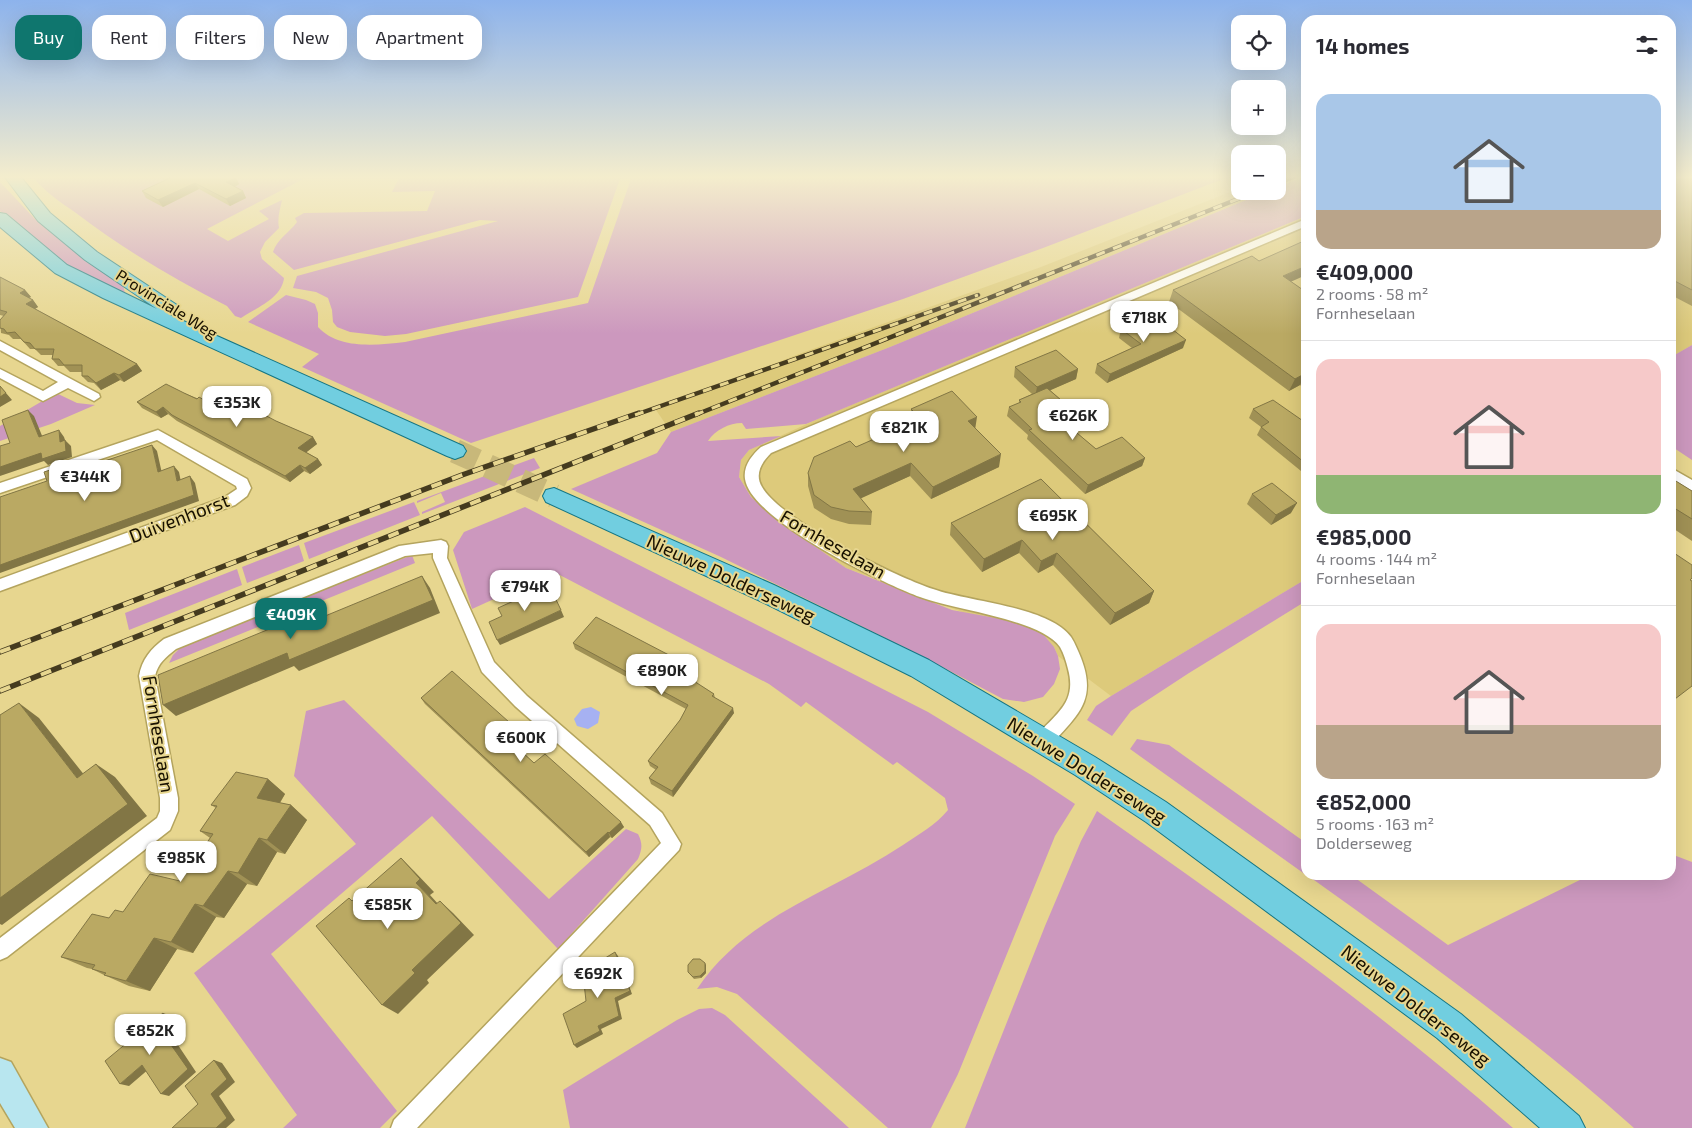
<!DOCTYPE html>
<html lang="en">
<head>
<meta charset="utf-8">
<style>
  body { margin:0; font-family:"Exo 2",sans-serif; background:#f7f7f7; color:#2b2b33; height:100vh; display:flex; flex-direction:column; font-size:19px; white-space:nowrap }
  * { box-sizing:border-box; margin:0 }
  p { font-size:16px; color:#7c7c81 }
  .icon { flex:none; width:28px; height:28px; fill:none; stroke:currentColor; stroke-width:2; stroke-linecap:round; stroke-linejoin:round }
  .map { position:relative; flex:1; overflow:hidden }
  .details { position:absolute; left:1301px; top:15px; width:375px; height:865px; display:flex; flex-direction:column; background:#fff; border-radius:15px; box-shadow:0 5px 20px #0002 }
  .details>* { flex:none }
  .guide { position:absolute; left:15px; top:15px; width:475px; height:45px; display:flex; gap:10px }
  .tools { position:absolute; left:1231px; top:15px; display:grid; gap:10px }
  .tools a { display:grid; place-items:center; width:55px; height:55px; border-radius:10px; background:#fff; box-shadow:0 5px 20px #0002; font-size:25px }
  .price { position:absolute; translate:-50% -42px; padding:0 11px; border-radius:10px; background:#fff; color:#222; font-size:16px; line-height:32px; filter:drop-shadow(0 1px 2px #0008) }
  .price::after { content:''; position:absolute; left:50%; top:30px; width:15px; height:11px; margin-left:-8px; background:inherit; clip-path:polygon(0 0,100% 0,50% 100%) }
  .price.current { background:#0f766e; color:#fff }
  ul { padding:0; list-style:none }
  li { display:grid; align-content:center; gap:10px; height:265px; padding:0 15px }
  li+li { border-top:1px solid #e1e1e2 }
  li span { display:grid; place-items:center; height:155px; border-radius:15px; color:#555 }
  li>.icon { margin-inline-start:auto }
  span .icon { width:90px; height:90px; fill:#fffc; stroke-width:1 }
  li b { font-size:21px }
  h2 { display:flex; justify-content:space-between; align-items:center; height:60px; padding:0 15px; font-size:21px }
  .pill { padding:0 18px; border-radius:15px; background:#fff; box-shadow:0 5px 20px #0002; font-size:18px; line-height:45px }
  .pill.current { background:#0f766e; color:#fff }
  .map>svg:first-child { display:block }
</style>
</head>
<body>
<div class="map">
<svg width="1692" height="1128" viewBox="0 0 1692 1128">
  <rect width="100%" height="100%" fill="#e7d68f"/>
  <!-- built -->
  <path fill="#ddca7b" d="M1671,176H1692V345L1671,357Z
    M1240,188V191H1268L890,347L671,432L656,410L799,354L1041,267Z
    M1306,216V579L1111,696L1058,656L1054,647L846,568L780,522L751,497L739,477L741,460L749,450L820,418Z"/>
  <!-- green -->
  <path fill="#cc98be" d="M32,176H309L207,229L228,241L269,219L259,211L282,200C280,209 277,219 279,228L265,242L260,252L262,259L284,278C282,298 256,308 241,318L235,316L227,306C174,279 123,249 76,213C60,202 44,191 32,176Z
    M400,176H621L578,297L406,334L385,336L350,332L337,327L333,322L332,310L328,298L316,292L293,288L297,276L498,221L480,220L294,270L273,252C277,239 289,233 297,222L295,218L304,213L427,211L435,191L392,192Z
    M632,176H1231L1043,248L903,299L471,443L302,367L319,354L248,322L286,295L306,300L315,304L318,313V327C339,350 377,345 405,342L588,303Z
    M1306,176V216L806,424L746,429L742,423C729,423 715,430 708,441L781,436L749,450L741,460L739,477L751,497L780,522L846,568L952,610L1012,621L1042,633L1054,647L1058,656L1060,669L1054,684L1043,697L1024,702L1003,699L910,650L721,557L571,489L657,453L671,432L890,347L1268,191H1278V187Z
    M0,182L34,218L67,241L123,285L125,293L121,295C79,273 31,247 0,211Z
    M1692,345V460L1671,446V357Z
    M56,393L77,403L95,405L51,424L0,441V426Z
    M534,458L540,468L422,514V512L445,502L441,493L417,503V501Z
    M414,502L420,515L309,559L304,543Z
    M525,507L928,712L1033,776L1075,804L1055,836L958,1074L931,1128H888L737,994L717,987L697,989C746,915 833,892 903,845C919,834 936,825 948,810L945,798L897,762L893,765L806,702L801,707L769,684L554,572L472,609L453,550L464,532Z
    M299,545L304,561L247,583L242,567Z
    M412,555L415,563L169,663L173,655L182,646Z
    M237,569L242,585L129,630L125,613Z
    M1306,579V601L1189,673L1131,711L1112,736L1087,720L1096,706L1111,696Z
    M344,700L549,899L626,829L638,834C643,844 642,849 638,859L558,949L432,816L271,954L397,1111L380,1128H283L297,1115L194,973L356,844L294,776L306,711Z
    M1137,739L1169,745L1306,843V875L1130,749Z
    M1097,811C1240,911 1382,1013 1513,1128H965L1045,926L1081,841Z
    M1671,854L1692,862V1128H1634C1531,1036 1419,955 1307,875H1351L1448,945L1590,875H1671Z
    M712,1008L725,1015L849,1128H570L563,1090L677,1020L699,1009Z"/>
  <!-- water -->
  <path fill="#a6b1f2" d="M591,707L600,712L598,723L588,729L577,726L574,719L582,709Z"/>
  <g fill="none" stroke-linecap="round" stroke-linejoin="round">
    <!-- primary-tunnel -->
    <path stroke="#c8b87a" stroke-width="24" stroke-dasharray="24 12" stroke-linecap="butt" d="M455,451L554,496"/>
    <!-- minor casing -->
    <g stroke="#b4a45e" stroke-width="3">
      <path id="minor" d="M1306,219V226L771,453C762,462 754,474 762,487C782,521 894,576 933,589C969,602 1048,606 1071,637C1075,643 1078,651 1081,658C1098,702 1076,716 1049,747L1043,749L1037,747L1034,741L1037,735C1057,713 1077,702 1068,669C1066,661 1064,654 1060,647C1040,619 954,610 920,597C882,583 751,520 745,479C743,466 752,455 761,447Z
        M0,341L99,394L100,397L94,401L68,388L43,401L0,378V369L43,391L58,382L0,350Z
        M158,430L247,479L251,488L247,496L235,505L0,591V579L225,497L237,489L236,486L157,440L0,493V483Z
        M1671,468L1692,480V492L1671,480Z
        M441,540L446,542L448,546L447,558L494,662L527,696L662,813L681,844L679,850L417,1128H391L394,1120L661,843L650,825L515,706L482,672L433,558V553L405,556L176,649C166,657 158,663 155,676L178,798V811L170,830L7,957L0,960V938L157,818L160,811V798L139,676C142,659 151,649 164,639L399,546Z"/>
    </g>
    <!-- secondary casing -->
    <g stroke="#b4a45e" stroke-width="3">
      <path id="secondary" d="M0,1058L11,1062L48,1128H15L0,1103Z"/>
    </g>
    <!-- primary casing -->
    <g stroke="#157684" stroke-width="2">
      <path id="primary" d="M4,176H20L50,213L97,252L177,305L179,309L177,313L170,315L463,446L466,451L463,456L455,459L447,456L103,298L55,273L0,227V213L6,214L67,265L157,309L85,260L38,221Z
        M554,488L774,585L929,660L1095,757L1166,802L1461,1014L1579,1116L1585,1128H1540L1437,1038L1146,822L1075,775L911,676L756,599L546,502L543,496L546,490Z"/>
    </g>
    <!-- minor -->
    <use href="#minor" fill="#fff" fill-rule="evenodd"/>
    <!-- secondary -->
    <use href="#secondary" fill="#b8e6ef" fill-rule="evenodd"/>
    <!-- primary -->
    <use href="#primary" fill="#71cee0" fill-rule="evenodd"/>
    <!-- rail-far1 casing -->
    <g stroke="#453b1f" stroke-width="4.5">
      <path id="rail-far1" d="M1278,183L1296,176
        M635,415L978,295
        M695,415L1258,191"/>
    </g>
    <!-- rail casing -->
    <g stroke="#453b1f" stroke-width="5.5">
      <path id="rail" d="M0,652L462,475L639,413
        M0,691L699,413"/>
    </g>
    <!-- rail-far1 -->
    <use href="#rail-far1" stroke="#e7d68f" stroke-width="3" stroke-dasharray="9" stroke-linecap="butt"/>
    <!-- rail -->
    <use href="#rail" stroke="#e7d68f" stroke-width="4" stroke-dasharray="11" stroke-linecap="butt"/>
  </g>
  <!-- wall -->
  <path fill="#a09155" d="M157,176H238L235,178L239,184L235,187L243,191L246,198L230,206L199,189L163,207L146,198L142,191L165,180Z
    M1671,176H1692V306L1671,295Z
    M0,277L25,290L31,297L28,298L33,300L38,307L35,309L137,364L142,371L124,382L120,380L101,390L94,383L88,382L82,376V372H70L64,366H58L52,359L53,355H41L35,349H30L21,339H13L9,335L1,333L0,320L4,316L0,315Z
    M1291,282L1306,292V390L1300,385L1289,391L1169,302L1173,290Z
    M1121,329L1183,348L1107,383L1095,373L1097,364L1132,348L1119,338Z
    M1015,367L1078,369L1076,379L1050,390L1061,400L1059,409L1052,412L1096,449L1145,458L1142,466L1085,494L1027,439L1028,435L1007,416L1009,407L1019,403V400L1032,394L1014,377Z
    M184,393L209,403L276,421L313,437L317,444L306,452L318,459L322,465L310,474L304,471L290,482L177,421L168,414L161,418L142,408L137,402Z
    M911,409L975,428L999,467L931,499L910,476L860,498L872,512L871,525L849,524L831,519L814,508L808,486V473L856,447L887,434L888,429L911,419Z
    M1253,409L1306,423V468L1301,471L1257,435L1261,427L1249,418Z
    M1671,478L1692,491V541L1671,527Z
    M1041,479L1154,591L1149,603L1110,625L1053,565L1038,573L1019,553L982,572L950,535L951,523Z
    M1252,494L1291,513L1271,525L1247,504Z
    M573,643L690,666L691,671L687,677L714,694L715,698L734,713L673,797L651,784L649,778L656,770L650,766L648,761L680,720L686,709L575,649Z
    M421,698L523,736L514,744L534,763L624,827L612,838L610,837L589,857L425,704Z
    M268,779L285,794L280,803L291,805L307,820L285,854L277,852L257,886L247,884L224,918L216,917L193,953L177,949L150,991L129,986L104,975L92,969L87,968L61,957L109,918L123,912L180,881L210,838L200,831L216,808L211,805Z
    M706,965V973L701,978L694,979L688,972Z"/>
  <!-- shaded-wall -->
  <path fill="#827645" d="M236,178L239,184L230,189L226,182Z
    M195,183L199,189L163,207L158,200Z
    M243,191L246,198L230,206L226,199Z
    M1306,266V275L1277,288L1283,276Z
    M25,290L31,297L25,300L20,293Z
    M33,300L38,307L31,311L26,304Z
    M1186,340L1183,348L1107,383L1110,374Z
    M137,364L142,371L124,382L119,375Z
    M1078,369L1076,379L1035,397L1037,387Z
    M114,373L120,380L101,390L96,383Z
    M1306,373L1300,385L1289,391L1295,379Z
    M0,386L12,400L0,407Z
    M1061,400L1059,409L1044,415L1046,407Z
    M163,407L168,414L161,418L156,412Z
    M28,410L34,416L45,443L39,437Z
    M977,417L975,430L968,421Z
    M59,430L64,437L65,440L71,446L72,457L48,465L44,461L0,476V467L60,442Z
    M313,437L317,444L303,455L298,448Z
    M152,445L157,451L163,478L158,472Z
    M1001,454L999,467L931,499L933,487Z
    M1145,458L1142,466L1085,494L1088,485Z
    M318,459L322,465L310,474L305,468Z
    M911,463L910,476L853,502V489Z
    M1305,463H1306V468L1301,471Z
    M68,464L73,470L75,479L69,473Z
    M300,465L304,471L290,482L285,476Z
    M174,466L179,472L182,487L177,481Z
    M190,476L195,483L199,501L0,573V565Z
    M1297,503L1291,513L1271,525L1276,515Z
    M1022,540L1019,553L982,572L984,559Z
    M1057,553L1053,565L1038,573L1041,561Z
    M422,576L430,588L440,613L299,671L294,666L176,716L163,705Z
    M1154,591L1149,603L1110,625L1115,613Z
    M561,610L564,617L500,645L497,640Z
    M293,616L303,628H296Z
    M690,666L691,671L684,680L683,674Z
    M19,703L39,718L97,791L77,778Z
    M733,708L734,713L673,797L672,791Z
    M519,731L523,736L512,745L509,740Z
    M96,764L115,777L147,816L2,925L0,924V898Z
    M268,779L285,794L274,812L257,798Z
    M291,805L307,820L285,854L267,840Z
    M621,822L624,827L612,838L609,833Z
    M608,832L610,837L589,857L586,852Z
    M259,838L277,852L257,886L238,873Z
    M401,858L414,871L434,892L430,895L449,916L436,904L416,883Z
    M228,871L247,884L224,918L203,906Z
    M440,901L453,913L474,935L427,980L429,983L398,1014L382,1005Z
    M195,904L216,917L193,953L171,942Z
    M154,938L177,949L150,991L126,981Z
    M615,952L618,956L625,973L622,969Z
    M705,963L706,965V973L701,978L700,976Z
    M630,975L633,979L629,986L632,994L618,1001L622,1019L601,1029L603,1034L577,1048L574,1045L598,1026L615,998L627,982Z
    M163,1013L171,1016L185,1038L178,1045L196,1072L169,1096L161,1094L169,1042Z
    M214,1060L222,1063L235,1082L219,1096L235,1120L226,1128H216L211,1094Z
    M142,1065L150,1068L129,1086L120,1084Z"/>
  <!-- building -->
  <path fill="#baa963" stroke="#827645" d="M165,176H232L236,178L226,182L243,191L226,199L195,183L158,200L142,191L170,178Z
    M1671,176H1692V290L1671,279Z
    M1306,240V266L1283,276L1306,292V373L1295,379L1173,290L1252,256L1259,261Z
    M0,277L25,290L20,293L33,300L26,304L137,364L119,375L114,373L96,383L88,376H82V365H64L59,359H52L54,349H35L30,343L24,342L15,332L7,333L4,329L0,328V320L7,312L0,310Z
    M1154,315L1186,340L1110,374L1097,364L1141,344L1121,329Z
    M1056,350L1078,369L1037,387L1015,367Z
    M166,384L184,393L197,399L199,397L209,403L223,393L276,421L313,437L298,448L318,459L305,468L300,465L285,476L172,415L163,407L156,412L137,402Z
    M0,386L6,393L0,397Z
    M1047,388L1061,400L1046,407L1096,449L1122,437L1145,458L1088,485L1029,430L1032,429L1009,407L1021,402L1019,400Z
    M952,391L977,417L968,421L1001,454L933,487L911,463L853,489L872,512L849,511L831,507L814,495L808,473L814,457L850,441L856,447L890,432L888,429L918,416L911,409Z
    M1273,400L1306,423V463H1305L1261,427L1269,422L1253,409Z
    M28,410L39,437L59,430L60,442L65,440L66,451L42,459L41,453L0,467V446L10,443L2,420Z
    M152,445L158,472L174,466L177,481L190,476L194,495L0,565V497L47,481L44,472L68,464L69,473Z
    M1671,478L1692,491V519L1671,506Z
    M1041,479L1154,591L1115,613L1057,553L1041,561L1022,540L984,559L951,523Z
    M1272,483L1297,503L1276,515L1252,494Z
    M1671,551L1692,565V578L1690,580L1692,581V686L1671,702Z
    M422,576L433,600L289,660L287,653L163,705L158,675L279,625V622L293,616L296,628Z
    M549,585L561,610L497,640L489,622L502,616L498,608Z
    M596,617L690,666L683,674L714,694L712,696L733,708L672,791L649,778L658,767L648,761L680,720L688,705L573,643Z
    M452,671L519,731L509,740L534,763L545,754L621,822L609,833L608,832L586,852L421,698Z
    M19,703L77,778L96,764L128,804L0,898V715Z
    M236,772L268,779L257,798L291,805L267,840L259,838L238,873L228,871L203,906L195,904L171,942L154,938L126,981L104,975L106,973L92,969L95,965L61,957L92,914L109,918L115,910L123,912L150,874L180,881L213,834L200,831L217,806L211,805Z
    M401,858L420,879L416,883L436,904L440,901L461,923L412,970L415,973L382,1005L316,926L349,898L352,901Z
    M615,952L622,969L630,975L627,982L630,991L615,998L619,1016L598,1026L600,1031L574,1045L563,1014L586,1001L584,983L587,978L584,971Z
    M693,959H700L705,963V971L700,976L693,977L688,972V965Z
    M163,1013L177,1035L169,1042L188,1069L161,1094L142,1065L120,1084L105,1061Z
    M214,1060L227,1079L211,1094L227,1118L216,1128H172L198,1104L185,1086Z"/>
  <!-- sky -->
  <linearGradient id="sky" x2="0" y2="1"><stop stop-color="#8db3ec"/><stop offset="0.53" stop-color="#f4edcd"/><stop offset="1" stop-color="#f4edcd" stop-opacity="0"/></linearGradient>
  <rect width="1692" height="334" fill="url(#sky)"/>
  <g text-anchor="middle" stroke-width="4" stroke-linejoin="round" paint-order="stroke">
    <!-- far-street labels -->
    <g font-size="16" fill="#181100" stroke="#e7d68f">
      <text transform="translate(167 304) rotate(32)" y="6">Provinciale Weg</text>
    </g>
    <!-- street labels -->
    <g font-size="19" fill="#181100" stroke="#e7d68f">
      <text transform="translate(179 518) rotate(-21)" y="7">Duivenhorst</text>
      <text transform="translate(833 544) rotate(30)" y="7">Fornheselaan</text>
      <text transform="translate(731 578) rotate(25)" y="7">Nieuwe Dolderseweg</text>
      <text transform="translate(159 734) rotate(81)" y="7">Fornheselaan</text>
      <text transform="translate(1087 770) rotate(32)" y="7">Nieuwe Dolderseweg</text>
      <text transform="translate(1416 1005) rotate(38)" y="7">Nieuwe Dolderseweg</text>
    </g>
  </g>
</svg>
<div class="tools">
<a><svg class="icon" aria-label="locate" viewBox="0 0 24 24"><circle cx="12" cy="12" r="6"/><path d="M12 2v4M12 18v4M2 12h4M18 12h4"/></svg></a>
<a>+</a>
<a>−</a>
</div>
<b class="price" style="left:1144px;top:343px">€718K</b>
<b class="price" style="left:237px;top:428px">€353K</b>
<b class="price" style="left:1073px;top:441px">€626K</b>
<b class="price" style="left:904px;top:453px">€821K</b>
<b class="price" style="left:85px;top:502px">€344K</b>
<b class="price" style="left:1053px;top:541px">€695K</b>
<b class="price" style="left:525px;top:612px">€794K</b>
<b class="price current" style="left:291px;top:640px">€409K</b>
<b class="price" style="left:662px;top:696px">€890K</b>
<b class="price" style="left:521px;top:763px">€600K</b>
<b class="price" style="left:181px;top:883px">€985K</b>
<b class="price" style="left:388px;top:930px">€585K</b>
<b class="price" style="left:598px;top:999px">€692K</b>
<b class="price" style="left:150px;top:1056px">€852K</b>
<div class="guide">
<a class="pill current">Buy</a>
<a class="pill">Rent</a>
<a class="pill">Filters</a>
<a class="pill">New</a>
<a class="pill">Apartment</a>
</div>
<section class="details">
<h2>14 homes<svg class="icon" aria-label="filters" viewBox="0 0 24 24"><path d="M4 7h16M4 17h16"/><circle cx="9" cy="7" r="2"/><circle cx="15" cy="17" r="2"/></svg></h2>
<ul>
<li><span style="background:linear-gradient(#a9c7e8 75%,#b9a48a 0)"><svg class="icon" aria-label="home" viewBox="0 0 24 24"><path d="M3 11l9-7 9 7M6 9v11h12V9"/></svg></span><div><b>€409,000</b><p>2 rooms · 58 m²</p><p>Fornheselaan</p></div></li>
<li><span style="background:linear-gradient(#f6c9c9 75%,#8fb573 0)"><svg class="icon" aria-label="home" viewBox="0 0 24 24"><path d="M3 11l9-7 9 7M6 9v11h12V9"/></svg></span><div><b>€985,000</b><p>4 rooms · 144 m²</p><p>Fornheselaan</p></div></li>
<li><span style="background:linear-gradient(#f6c9c9 65%,#b9a48a 0)"><svg class="icon" aria-label="home" viewBox="0 0 24 24"><path d="M3 11l9-7 9 7M6 9v11h12V9"/></svg></span><div><b>€852,000</b><p>5 rooms · 163 m²</p><p>Dolderseweg</p></div></li>
</ul>
</section>
</div>
</body>
</html>
